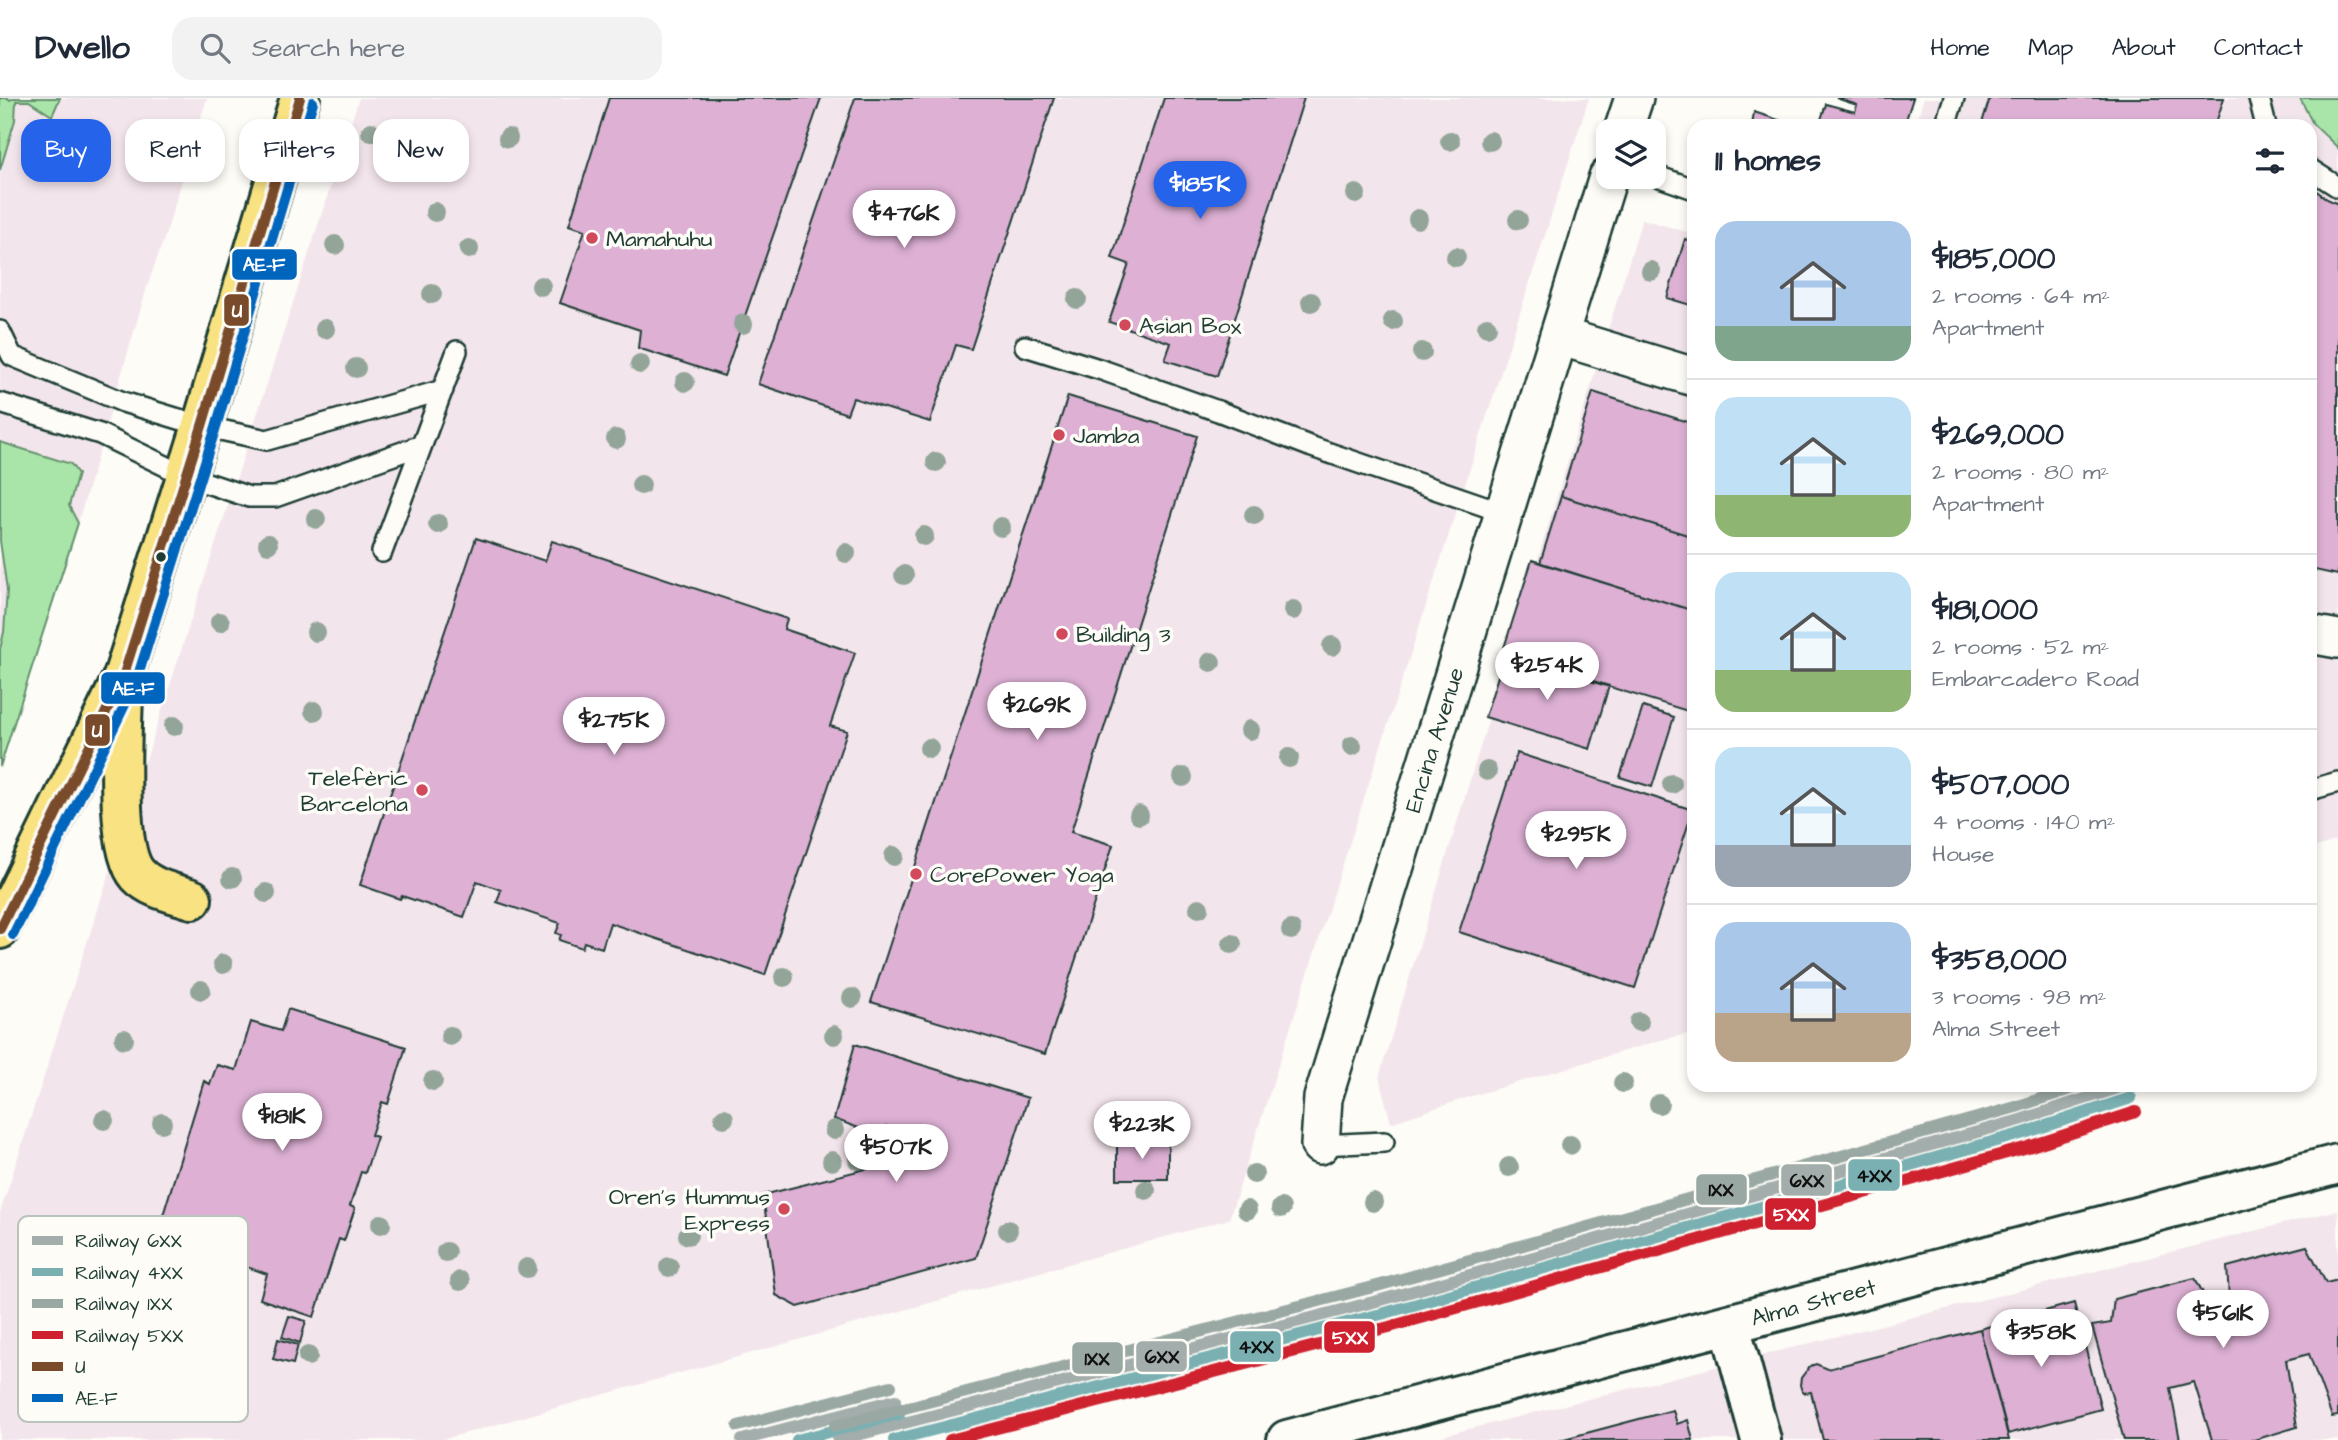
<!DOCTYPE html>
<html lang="en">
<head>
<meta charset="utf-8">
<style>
  body { margin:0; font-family:"Architects Daughter",sans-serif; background:#f2f2f3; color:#1f2937; height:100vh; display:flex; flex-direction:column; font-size:26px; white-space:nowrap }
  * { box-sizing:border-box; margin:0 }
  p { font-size:23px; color:#747a83 }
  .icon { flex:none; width:38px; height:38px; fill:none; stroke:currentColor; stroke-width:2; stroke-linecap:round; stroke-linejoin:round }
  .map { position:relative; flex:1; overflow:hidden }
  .sheet { position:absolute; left:1687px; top:21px; width:630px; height:973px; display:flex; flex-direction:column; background:#fff; border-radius:21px; box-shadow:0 4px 10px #0003 }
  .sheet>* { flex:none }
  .hud { position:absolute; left:21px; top:21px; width:665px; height:63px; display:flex; gap:14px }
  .buttons { position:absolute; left:1596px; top:21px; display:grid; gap:14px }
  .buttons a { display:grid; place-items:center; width:70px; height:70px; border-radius:14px; background:#fff; box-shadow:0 4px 10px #0003; font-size:35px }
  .price { position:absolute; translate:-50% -60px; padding:0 16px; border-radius:24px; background:#fff; color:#222; font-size:23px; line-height:46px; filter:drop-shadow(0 2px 4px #0008) }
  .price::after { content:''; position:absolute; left:50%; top:42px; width:21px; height:16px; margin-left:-10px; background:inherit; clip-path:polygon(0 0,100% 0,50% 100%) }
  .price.on { background:#2563eb; color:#fff }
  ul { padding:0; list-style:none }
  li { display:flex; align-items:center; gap:21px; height:175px; padding:0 28px }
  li+li { border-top:2px solid #e0e1e3 }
  li span { display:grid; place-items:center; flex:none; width:196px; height:140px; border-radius:21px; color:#555 }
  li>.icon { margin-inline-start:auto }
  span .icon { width:84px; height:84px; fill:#fffc; stroke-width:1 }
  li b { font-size:30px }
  h2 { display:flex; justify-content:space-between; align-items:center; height:84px; padding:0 28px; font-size:30px }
  .chip { padding:0 24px; border-radius:21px; background:#fff; box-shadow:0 4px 10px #0003; font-size:24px; line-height:63px }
  .chip.on { background:#2563eb; color:#fff }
  header { display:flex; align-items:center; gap:42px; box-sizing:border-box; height:98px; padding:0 35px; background:#fff; border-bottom:2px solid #e0e1e3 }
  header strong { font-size:33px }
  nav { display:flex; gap:38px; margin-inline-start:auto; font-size:24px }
  .search { width:490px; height:63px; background:#f2f2f3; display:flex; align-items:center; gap:18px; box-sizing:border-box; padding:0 24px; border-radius:21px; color:#747a83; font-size:26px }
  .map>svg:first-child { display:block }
</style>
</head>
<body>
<header>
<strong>Dwello</strong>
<div class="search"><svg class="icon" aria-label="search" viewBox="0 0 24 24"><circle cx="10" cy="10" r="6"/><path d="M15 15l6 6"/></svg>Search here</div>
<nav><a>Home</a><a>Map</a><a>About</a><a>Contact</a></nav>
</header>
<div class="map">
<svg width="2338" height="1342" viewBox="0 0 2338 1342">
  <rect width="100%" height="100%" fill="#fdfcf7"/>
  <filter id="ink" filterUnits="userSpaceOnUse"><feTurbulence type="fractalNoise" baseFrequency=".0143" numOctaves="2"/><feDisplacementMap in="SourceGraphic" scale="14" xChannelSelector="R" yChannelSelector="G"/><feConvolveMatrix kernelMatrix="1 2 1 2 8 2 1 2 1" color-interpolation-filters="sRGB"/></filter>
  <g filter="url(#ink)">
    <!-- built -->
    <path fill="#f3e5ec" d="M0,0H207L167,132L147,189L78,425L0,669Z
      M359,0H1589L1229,1121L441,1342H0V1115Z
      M1924,0H2338V742L2310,751V28H1915Z
      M1642,121L1694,136V935L1668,940L1472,998L1391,1025L1379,979Z
      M2338,1112V1342H1426Z"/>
    <!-- green -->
    <path fill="#a9e4a9" stroke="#64906e" stroke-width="2" d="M0,0H8L10,2L13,0H60L52,18L29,3H16L15,22L0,72Z
      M2300,0H2338V50L2313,26Z
      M0,344L71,366L78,376L69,408L78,425L0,669V551L4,534L7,492L0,443Z"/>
    <!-- building -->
    <path fill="#ddb0d4" stroke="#1f3d34" stroke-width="2" d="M609,0H821L724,278L638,250L640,232L560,205L585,132L569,127Z
      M855,0H1054L971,251L956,247L930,324L853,300L847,316L758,286Z
      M1164,0H1304L1217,278L1165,262L1171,245L1109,224L1129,166L1112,160Z
      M1836,0H1913L1904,28H1819L1826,6L1855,14L1857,7Z
      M1990,0H2224L2215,28H1981Z
      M1754,14L1797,28H1752Z
      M2310,88L2327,101L2338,106V477L2310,471Z
      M1685,141L1694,144V208L1667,200Z
      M1593,294L1694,326V439L1561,398Z
      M1068,298L1197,338L1071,734L1113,747L1045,956L871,904Z
      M1561,398L1694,439V513L1540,465Z
      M476,440L545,463L552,443L787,521L784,531L855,555L830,628L847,633L765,877L610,825L602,850L584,844L582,850L559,842L561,837L556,835L560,825L497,804L501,792L477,783L464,819L402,798L400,801L360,787Z
      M1532,462L1694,513V615L1502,556Z
      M1505,556L1609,588L1590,651L1485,619Z
      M1643,609L1674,619L1652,689L1620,679Z
      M1517,655L1693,712L1635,890L1459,834Z
      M288,911L406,949L388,1006L382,1004L371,1037L377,1039L365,1075L361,1074L350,1108L355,1110L344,1143L339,1141L314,1219L260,1201L267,1176L157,1137L204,983L210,986L217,967L236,972L251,924L281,933Z
      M855,946L1028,1000L976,1160L798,1209L776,1197L763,1097L929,1055L932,1045L886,1028L883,1039L834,1021Z
      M1117,1045H1168V1081H1117Z
      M2307,1148L2326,1185L2338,1182V1318L2332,1319L2309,1256L2286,1262L2297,1329L2254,1342H2212L2194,1284L2170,1290L2180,1342H2124L2092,1228L2111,1225L2114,1201L2195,1180L2215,1218L2230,1213L2227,1169Z
      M2074,1205L2101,1311L2008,1336L1980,1231Z
      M289,1218L306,1223L300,1245L282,1239Z
      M1980,1231L2009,1342H1823L1811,1294L1806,1295L1802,1293L1800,1287L1801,1280L1810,1268L1816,1266L1828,1271Z
      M278,1241L298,1247L293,1266L273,1261Z
      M1673,1312L1677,1326L1688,1322L1693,1342H1560Z"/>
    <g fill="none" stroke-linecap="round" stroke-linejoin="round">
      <!-- service casing -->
      <g stroke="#1f3d34" stroke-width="24">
        <path id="service" d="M2259,0L2266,28
          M1945,28L1954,0
          M2310,71L2338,89
          M1654,77L1694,91
          M0,233L12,258L123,304L202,328L267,342L443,292
          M1025,248L1102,272L1218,313L1312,349L1505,415
          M0,305L100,336L186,378L249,399H275L422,347
          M382,454L457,253
          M2310,692L2338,684
          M1320,1047L1384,1044"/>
      </g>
      <!-- minor casing -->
      <g stroke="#1f3d34" stroke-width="42">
        <g id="minor">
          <path d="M1623,33L1634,0"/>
          <path d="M1559,238L1694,279"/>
          <path d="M2310,536L2338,541"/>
          <path id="s1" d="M1320,1047L1323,1000L1608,79"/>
        </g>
      </g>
      <!-- tertiary casing -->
      <g stroke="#1f3d34" stroke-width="44">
        <path id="tertiary" d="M1730,1227L1761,1342"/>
      </g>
      <!-- secondary casing -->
      <g stroke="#1f3d34" stroke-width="44">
        <g id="secondary">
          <path id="s2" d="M1287,1342L2338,1066"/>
        </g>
      </g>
      <!-- primary casing -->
      <g stroke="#1f3d34" stroke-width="44">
        <path id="primary" d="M123,590C123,628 113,750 138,777C151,791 174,795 192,801
          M0,831L123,579L202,328L300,0"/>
      </g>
      <!-- service -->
      <use href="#service" stroke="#fdfcf7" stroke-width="19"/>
      <!-- minor -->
      <use href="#minor" stroke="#fdfcf7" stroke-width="37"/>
      <!-- tertiary -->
      <use href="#tertiary" stroke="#fdfcf7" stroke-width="38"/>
      <!-- secondary -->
      <use href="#secondary" stroke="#fdfcf7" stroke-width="38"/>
      <!-- primary -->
      <use href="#primary" stroke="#f8e281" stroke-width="38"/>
      <!-- bus-1 casing -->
      <g stroke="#fdfcf7" stroke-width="16">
        <path id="bus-1" d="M0,831L123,579L202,328L300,0"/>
      </g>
      <!-- bus-2 casing -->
      <g stroke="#fdfcf7" stroke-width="16">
        <path id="bus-2" d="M13,837L136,584L215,332L313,4"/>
      </g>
      <!-- bus-1 -->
      <use href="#bus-1" stroke="#7a4b2a" stroke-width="10"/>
      <!-- bus-2 -->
      <use href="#bus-2" stroke="#0065bd" stroke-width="10"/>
      <!-- rail-1 casing -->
      <g stroke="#fdfcf7" stroke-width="18">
        <path id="rail-1" d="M742,1342L895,1302
          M838,1342L1381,1202L2020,1022L2127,987"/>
      </g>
      <!-- rail-2 casing -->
      <g stroke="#fdfcf7" stroke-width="18">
        <path id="rail-2" d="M797,1342L899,1316
          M894,1342L1385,1215L2024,1035L2131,1000"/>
      </g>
      <!-- rail-3 casing -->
      <g stroke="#fdfcf7" stroke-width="18">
        <path id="rail-3" d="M738,1328L891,1288
          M835,1328L1377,1188L2016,1009L2082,987"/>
      </g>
      <!-- rail-4 casing -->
      <g stroke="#fdfcf7" stroke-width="18">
        <path id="rail-4" d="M950,1342L1389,1229L2028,1049L2136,1014"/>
      </g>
      <!-- rail-1 -->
      <use href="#rail-1" stroke="#a3adab" stroke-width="12"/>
      <!-- rail-2 -->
      <use href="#rail-2" stroke="#7ab0b2" stroke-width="12"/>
      <!-- rail-3 -->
      <use href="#rail-3" stroke="#9aa8a4" stroke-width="12"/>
      <!-- rail-4 -->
      <use href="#rail-4" stroke="#ce202f" stroke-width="12"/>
    </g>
    <!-- trees -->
    <g fill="#92a598">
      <circle cx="371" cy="34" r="10"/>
      <circle cx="508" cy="40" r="10"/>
      <circle cx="1450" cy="43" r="10"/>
      <circle cx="1490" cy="43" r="10"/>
      <circle cx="1356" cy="96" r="10"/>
      <circle cx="435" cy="114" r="10"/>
      <circle cx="1418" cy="121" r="10"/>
      <circle cx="1518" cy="122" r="10"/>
      <circle cx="335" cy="147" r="10"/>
      <circle cx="469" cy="151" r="10"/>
      <circle cx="1456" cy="159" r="10"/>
      <circle cx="1651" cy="173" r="10"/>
      <circle cx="541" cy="188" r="10"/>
      <circle cx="432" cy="196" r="10"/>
      <circle cx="1077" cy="201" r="10"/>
      <circle cx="1311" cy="204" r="10"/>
      <circle cx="1393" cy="223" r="10"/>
      <circle cx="743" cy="226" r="10"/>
      <circle cx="1487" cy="229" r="10"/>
      <circle cx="325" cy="231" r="10"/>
      <circle cx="1422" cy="254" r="10"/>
      <circle cx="640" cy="266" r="10"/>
      <circle cx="356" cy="270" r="10"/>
      <circle cx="685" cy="284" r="10"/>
      <circle cx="616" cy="341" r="10"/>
      <circle cx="936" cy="364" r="10"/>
      <circle cx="641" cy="387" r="10"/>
      <circle cx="1254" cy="417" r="10"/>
      <circle cx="316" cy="421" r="10"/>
      <circle cx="438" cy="426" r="10"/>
      <circle cx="1001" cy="429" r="10"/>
      <circle cx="924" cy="438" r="10"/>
      <circle cx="268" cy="446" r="10"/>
      <circle cx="846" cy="455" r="10"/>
      <circle cx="904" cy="477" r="10"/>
      <circle cx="1293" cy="512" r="10"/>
      <circle cx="220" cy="524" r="10"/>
      <circle cx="316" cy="534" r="10"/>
      <circle cx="1332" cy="548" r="10"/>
      <circle cx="1211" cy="564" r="10"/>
      <circle cx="314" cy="613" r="10"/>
      <circle cx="174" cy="628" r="10"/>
      <circle cx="1250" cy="632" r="10"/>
      <circle cx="1352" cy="648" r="10"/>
      <circle cx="929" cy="650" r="10"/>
      <circle cx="1289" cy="660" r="10"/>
      <circle cx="1487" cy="673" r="10"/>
      <circle cx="1183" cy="679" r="10"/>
      <circle cx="1672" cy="686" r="10"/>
      <circle cx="1139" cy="717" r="10"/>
      <circle cx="894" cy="758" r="10"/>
      <circle cx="232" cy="780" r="10"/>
      <circle cx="266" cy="795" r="10"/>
      <circle cx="1199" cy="810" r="10"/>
      <circle cx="1291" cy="832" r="10"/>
      <circle cx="1232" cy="846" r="10"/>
      <circle cx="223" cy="866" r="10"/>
      <circle cx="784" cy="879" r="10"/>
      <circle cx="201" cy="892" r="10"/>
      <circle cx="852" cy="900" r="10"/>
      <circle cx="1639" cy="924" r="10"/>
      <circle cx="834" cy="937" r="10"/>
      <circle cx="450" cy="938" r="10"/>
      <circle cx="124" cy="941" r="10"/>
      <circle cx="433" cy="983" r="10"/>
      <circle cx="1623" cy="985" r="10"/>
      <circle cx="1659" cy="1006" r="10"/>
      <circle cx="724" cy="1020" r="10"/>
      <circle cx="104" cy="1022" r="10"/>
      <circle cx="162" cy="1025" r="10"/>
      <circle cx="834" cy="1032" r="10"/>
      <circle cx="1570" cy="1047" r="10"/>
      <circle cx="891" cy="1054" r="10"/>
      <circle cx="858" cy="1062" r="10"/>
      <circle cx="832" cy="1063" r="10"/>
      <circle cx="1509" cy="1069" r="10"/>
      <circle cx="1254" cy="1076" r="10"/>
      <circle cx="1146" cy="1092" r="10"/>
      <circle cx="1373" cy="1104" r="10"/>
      <circle cx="1281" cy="1110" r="10"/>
      <circle cx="1247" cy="1112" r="10"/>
      <circle cx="381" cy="1126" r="10"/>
      <circle cx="1008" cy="1132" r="10"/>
      <circle cx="688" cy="1137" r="10"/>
      <circle cx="446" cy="1154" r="10"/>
      <circle cx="669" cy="1169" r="10"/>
      <circle cx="527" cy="1170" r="10"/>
      <circle cx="460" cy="1183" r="10"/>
      <circle cx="308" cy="1258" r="10"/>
    </g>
  </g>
  <!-- markers -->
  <g fill="#d1495b" stroke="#fdfcf7" stroke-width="2.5">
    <circle cx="592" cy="140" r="7"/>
    <circle cx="1125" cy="227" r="7"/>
    <circle cx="1059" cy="337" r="7"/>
    <circle cx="1062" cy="536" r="7"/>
    <circle cx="422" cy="692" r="7"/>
    <circle cx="916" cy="776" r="7"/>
    <circle cx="784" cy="1111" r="7"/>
  </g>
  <circle fill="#1f3d34" stroke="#fdfcf7" stroke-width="2.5" cx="161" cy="459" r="6"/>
  <g text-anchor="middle" stroke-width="7" stroke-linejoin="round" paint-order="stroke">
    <!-- poi labels -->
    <g font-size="23" fill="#1f3d34" stroke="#fdfcf7" text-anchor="start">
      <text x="606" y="148">Mamahuhu</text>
      <text x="1139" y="235">Asian Box</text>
      <text x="1073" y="345">Jamba</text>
      <text x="1076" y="544">Building 3</text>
      <text x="408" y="687" text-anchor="end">Telefèric<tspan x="408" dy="26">Barcelona</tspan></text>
      <text x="930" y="784">CorePower Yoga</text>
      <text x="770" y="1106" text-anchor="end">Oren’s Hummus<tspan x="770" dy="26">Express</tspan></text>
    </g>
    <!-- street labels -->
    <g font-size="23" fill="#1f3d34" stroke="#fdfcf7">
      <text dy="8" stroke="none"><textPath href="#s1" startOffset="422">Encina Avenue</textPath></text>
      <text dy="8" stroke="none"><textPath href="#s2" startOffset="544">Alma Street</textPath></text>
    </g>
  </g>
  <!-- legend -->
  <rect x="18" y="1118" width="230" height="206" rx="10" fill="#fdfcf7" stroke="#bac3bc" stroke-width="2"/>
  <rect x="32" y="1138" width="31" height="9" fill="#a3adab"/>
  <rect x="32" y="1170" width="31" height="8" fill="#7ab0b2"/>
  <rect x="32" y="1201" width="31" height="9" fill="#9aa8a4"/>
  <rect x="32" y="1233" width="31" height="8" fill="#ce202f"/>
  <rect x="32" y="1264" width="31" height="9" fill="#7a4b2a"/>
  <rect x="32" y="1296" width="31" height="8" fill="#0065bd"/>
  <g font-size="19" fill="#1f3d34">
    <text x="75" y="1149">Railway 6XX</text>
    <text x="75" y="1181">Railway 4XX</text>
    <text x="75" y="1212">Railway 1XX</text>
    <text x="75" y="1244">Railway 5XX</text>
    <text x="75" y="1275">U</text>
    <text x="75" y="1307">AE-F</text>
  </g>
  <g stroke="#fdfcf7" stroke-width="2.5">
    <rect x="231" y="150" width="67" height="33" rx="7" fill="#0065bd"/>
    <rect x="223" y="195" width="27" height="34" rx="7" fill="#7a4b2a"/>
    <rect x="100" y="573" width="66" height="34" rx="7" fill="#0065bd"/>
    <rect x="84" y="615" width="27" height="34" rx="7" fill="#7a4b2a"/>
    <rect x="1847" y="1060" width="54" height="34" rx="7" fill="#7ab0b2"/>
    <rect x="1780" y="1065" width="53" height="34" rx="7" fill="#a3adab"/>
    <rect x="1695" y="1075" width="53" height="33" rx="7" fill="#9aa8a4"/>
    <rect x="1764" y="1099" width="53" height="34" rx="7" fill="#ce202f"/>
    <rect x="1323" y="1222" width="53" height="34" rx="7" fill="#ce202f"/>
    <rect x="1229" y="1232" width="53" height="33" rx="7" fill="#7ab0b2"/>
    <rect x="1135" y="1242" width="53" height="33" rx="7" fill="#a3adab"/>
    <rect x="1071" y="1243" width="53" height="34" rx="7" fill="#9aa8a4"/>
  </g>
  <g font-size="19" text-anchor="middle" font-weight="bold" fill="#fff">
    <text x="264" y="173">AE-F</text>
    <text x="237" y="219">U</text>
    <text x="133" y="597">AE-F</text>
    <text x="97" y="639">U</text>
    <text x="1791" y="1123">5XX</text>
    <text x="1350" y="1246">5XX</text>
  </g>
  <g font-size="19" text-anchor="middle" font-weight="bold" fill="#111">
    <text x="1874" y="1084">4XX</text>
    <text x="1807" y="1089">6XX</text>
    <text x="1721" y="1098">1XX</text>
    <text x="1256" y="1255">4XX</text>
    <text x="1162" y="1265">6XX</text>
    <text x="1097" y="1267">1XX</text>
  </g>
</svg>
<div class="buttons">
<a><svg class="icon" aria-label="layers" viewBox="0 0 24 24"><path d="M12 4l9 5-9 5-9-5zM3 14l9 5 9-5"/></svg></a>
</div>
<b class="price on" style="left:1200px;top:123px">$185K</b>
<b class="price" style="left:904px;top:152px">$476K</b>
<b class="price" style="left:1547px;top:604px">$254K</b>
<b class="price" style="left:1037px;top:644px">$269K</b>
<b class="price" style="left:614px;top:659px">$275K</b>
<b class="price" style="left:1576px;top:773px">$295K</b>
<b class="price" style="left:282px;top:1055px">$181K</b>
<b class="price" style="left:1142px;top:1063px">$223K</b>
<b class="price" style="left:896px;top:1086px">$507K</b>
<b class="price" style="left:2223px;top:1252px">$561K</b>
<b class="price" style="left:2041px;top:1271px">$358K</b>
<div class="hud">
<a class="chip on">Buy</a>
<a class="chip">Rent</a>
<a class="chip">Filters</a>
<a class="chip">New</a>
</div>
<section class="sheet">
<h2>11 homes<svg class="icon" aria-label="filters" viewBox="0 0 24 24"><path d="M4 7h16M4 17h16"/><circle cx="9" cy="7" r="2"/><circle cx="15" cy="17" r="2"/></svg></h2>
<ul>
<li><span style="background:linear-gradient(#a9c7e8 75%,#7fa58c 0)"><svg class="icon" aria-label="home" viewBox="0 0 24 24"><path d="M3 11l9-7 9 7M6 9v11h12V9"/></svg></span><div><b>$185,000</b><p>2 rooms · 64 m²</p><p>Apartment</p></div></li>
<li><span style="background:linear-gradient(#bfe0f5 70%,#8fb573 0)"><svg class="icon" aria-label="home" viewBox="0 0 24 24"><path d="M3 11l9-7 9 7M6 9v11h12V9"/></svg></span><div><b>$269,000</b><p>2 rooms · 80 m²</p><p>Apartment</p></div></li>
<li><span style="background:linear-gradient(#bfe0f5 70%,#8fb573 0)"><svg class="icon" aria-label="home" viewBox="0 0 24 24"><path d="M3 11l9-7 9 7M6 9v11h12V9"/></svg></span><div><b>$181,000</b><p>2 rooms · 52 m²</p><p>Embarcadero Road</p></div></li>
<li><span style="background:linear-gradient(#bfe0f5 70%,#9aa5b1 0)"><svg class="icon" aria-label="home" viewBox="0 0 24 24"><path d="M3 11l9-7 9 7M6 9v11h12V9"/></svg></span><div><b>$507,000</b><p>4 rooms · 140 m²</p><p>House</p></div></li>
<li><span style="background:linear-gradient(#a9c7e8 65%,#b9a48a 0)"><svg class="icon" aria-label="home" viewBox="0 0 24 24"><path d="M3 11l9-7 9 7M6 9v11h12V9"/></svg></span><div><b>$358,000</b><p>3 rooms · 98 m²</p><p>Alma Street</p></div></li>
</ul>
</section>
</div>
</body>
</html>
